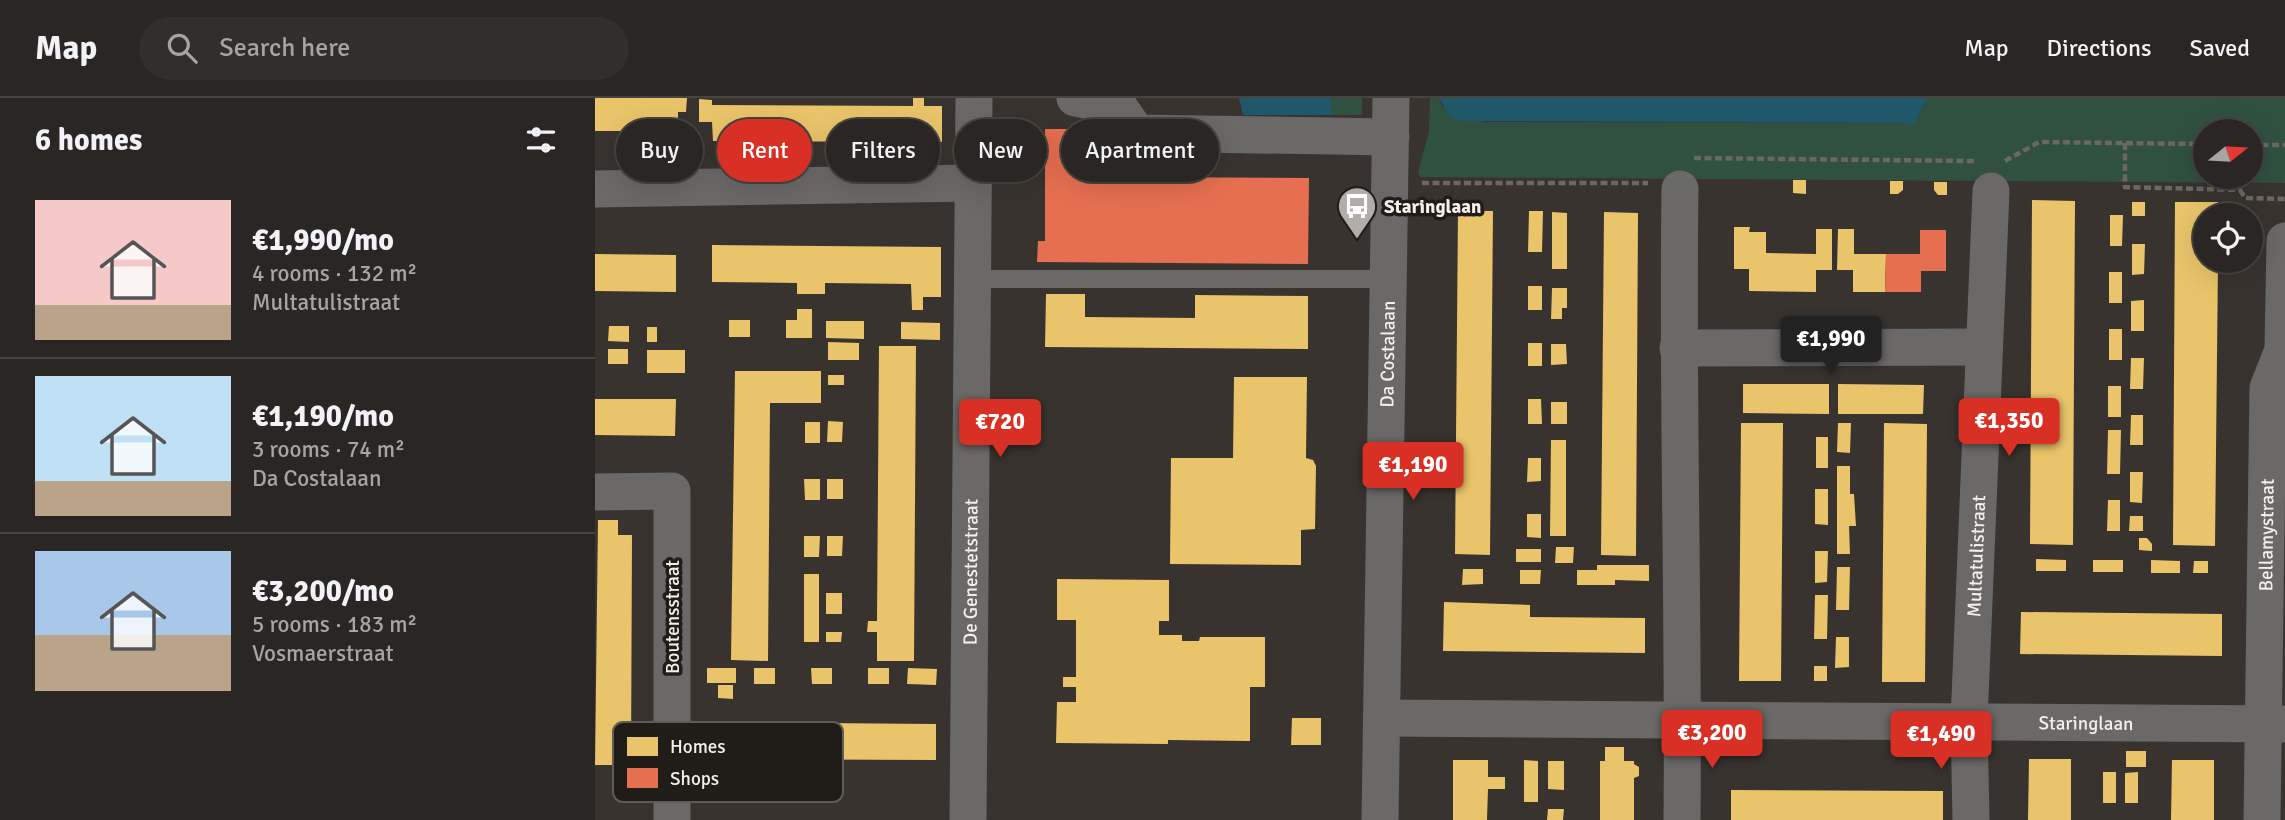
<!DOCTYPE html>
<html lang="en">
<head>
<meta charset="utf-8">
<style>
  body { margin:0; font-family:Signika,sans-serif; background:#322e2b; color:#f1f3f6; height:100vh; display:flex; flex-direction:column; font-size:26px; white-space:nowrap }
  * { box-sizing:border-box; margin:0 }
  p { font-size:23px; color:#a5a5a6 }
  .icon { flex:none; width:38px; height:38px; fill:none; stroke:currentColor; stroke-width:2; stroke-linecap:round; stroke-linejoin:round }
  .map { position:relative; flex:1; overflow:hidden }
  .sheet { display:flex; flex-direction:column; background:#2a2623; width:595px }
  .sheet>* { flex:none }
  .banner { position:absolute; left:21px; top:21px; width:665px; height:63px; display:flex; gap:14px }
  .needle { width:46px; rotate:72deg }
  .tools { position:absolute; left:1598px; top:21px; display:grid; gap:14px }
  .tools a { display:grid; place-items:center; width:70px; height:70px; border-radius:50%; background:#2a2623; box-shadow:0 7px 28px #0002,0 0 0 2px #464341; font-size:35px }
  .price { position:absolute; translate:-50% -60px; padding:0 16px; border-radius:7px; background:#d93025; color:#fff; font-size:23px; line-height:46px; filter:drop-shadow(0 2px 4px #0008) }
  .price::after { content:''; position:absolute; left:50%; top:42px; width:21px; height:16px; margin-left:-10px; background:inherit; clip-path:polygon(0 0,100% 0,50% 100%) }
  .price.on { background:#222; color:#fff }
  ul { padding:0; list-style:none }
  li { display:flex; align-items:center; gap:21px; height:175px; padding:0 35px }
  li+li { border-top:2px solid #464341 }
  li span { display:grid; place-items:center; flex:none; width:196px; height:140px; border-radius:0px; color:#555 }
  li>.icon { margin-inline-start:auto }
  span .icon { width:84px; height:84px; fill:#fffc; stroke-width:1 }
  li b { font-size:30px }
  h2 { display:flex; justify-content:space-between; align-items:center; height:84px; padding:0 35px; font-size:30px }
  .chip { padding:0 24px; border-radius:32px; background:#2a2623; box-shadow:0 7px 28px #0002,0 0 0 2px #464341; font-size:24px; line-height:63px }
  .chip.on { background:#d93025; color:#fff }
  header { display:flex; align-items:center; gap:42px; box-sizing:border-box; height:98px; padding:0 35px; background:#2a2623; border-bottom:2px solid #464341 }
  header strong { font-size:33px }
  nav { display:flex; gap:38px; margin-inline-start:auto; font-size:24px }
  .search { width:490px; height:63px; background:#322e2b; display:flex; align-items:center; gap:18px; box-sizing:border-box; padding:0 24px; border-radius:38px; color:#a5a5a6; font-size:26px }
  main { display:flex; flex:1; min-height:0 }
  .map>svg:first-child { display:block }
</style>
</head>
<body>
<header>
<strong>Map</strong>
<div class="search"><svg class="icon" aria-label="search" viewBox="0 0 24 24"><circle cx="10" cy="10" r="6"/><path d="M15 15l6 6"/></svg>Search here</div>
<nav><a>Map</a><a>Directions</a><a>Saved</a></nav>
</header>
<main>
<section class="sheet">
<h2>6 homes<svg class="icon" aria-label="filters" viewBox="0 0 24 24"><path d="M4 7h16M4 17h16"/><circle cx="9" cy="7" r="2"/><circle cx="15" cy="17" r="2"/></svg></h2>
<ul>
<li><span style="background:linear-gradient(#f6c9c9 75%,#b9a48a 0)"><svg class="icon" aria-label="home" viewBox="0 0 24 24"><path d="M3 11l9-7 9 7M6 9v11h12V9"/></svg></span><div><b>€1,990/mo</b><p>4 rooms · 132 m²</p><p>Multatulistraat</p></div></li>
<li><span style="background:linear-gradient(#bfe0f5 75%,#b9a48a 0)"><svg class="icon" aria-label="home" viewBox="0 0 24 24"><path d="M3 11l9-7 9 7M6 9v11h12V9"/></svg></span><div><b>€1,190/mo</b><p>3 rooms · 74 m²</p><p>Da Costalaan</p></div></li>
<li><span style="background:linear-gradient(#a9c7e8 60%,#b9a48a 0)"><svg class="icon" aria-label="home" viewBox="0 0 24 24"><path d="M3 11l9-7 9 7M6 9v11h12V9"/></svg></span><div><b>€3,200/mo</b><p>5 rooms · 183 m²</p><p>Vosmaerstraat</p></div></li>
</ul>
</section>
<div class="map">
<svg width="1690" height="722" viewBox="0 0 1690 722">
  <rect width="100%" height="100%" fill="#38332f"/>
  <!-- green -->
  <path fill="#305040" fill-rule="evenodd" d="M736,0H767V17H737Z
    M835,0H844L847,8L890,24L1320,25L1332,0H1690V85L825,79L823,74L834,34ZM1610,33H1656V79H1610Z"/>
  <!-- water -->
  <path fill="#1f5868" d="M644,0H736L737,17H648Z
    M844,0H1332L1320,25L865,23L855,19Z"/>
  <!-- homes -->
  <path fill="#e9c46a" d="M0,0H92L91,14H83V33H0Z
    M318,0H329V8H347V44L118,43L117,24H104V1L117,2V7L318,8Z
    M1198,82H1211V96L1198,95Z
    M1295,83H1308V92L1303,96H1295Z
    M1339,84H1352V97H1343L1339,92Z
    M1437,102L1480,103L1478,447L1435,446Z
    M1537,104H1550V118H1537Z
    M1580,104H1623V117H1610V163H1623L1620,448L1578,447Z
    M863,113H898L895,457L860,456Z
    M934,113H948L947,154H933Z
    M957,114L972,115V171H957Z
    M1009,114L1043,115L1041,458L1006,457Z
    M1515,117H1528L1527,148H1515Z
    M1139,129H1155L1154,134H1171V155L1221,156V131H1237V172H1221V194L1154,193V171H1139Z
    M1243,131H1259V156H1291L1290,194H1258V172H1242Z
    M1537,146H1550L1549,176L1537,177Z
    M117,147L346,149V199H328V212H317L316,186L230,185V196H202V185L117,184Z
    M0,156L81,157V194L0,193Z
    M1514,174H1527V205H1514Z
    M933,188H947V212H933Z
    M957,190H972V210H967V221H956Z
    M451,196H490V219L600,220V197L713,198V251L450,249Z
    M1549,202V233H1536V203Z
    M202,211H217V240H191V222H202Z
    M134,222H155V239H134Z
    M231,223H269V241L231,240Z
    M306,224L345,225V242L306,241Z
    M14,228H34V244L13,243Z
    M52,229H62V244H52Z
    M1514,231H1527V262H1514Z
    M233,244L264,245V262H233Z
    M933,245H947V268H933Z
    M956,246H971L972,266L956,267Z
    M284,248H321L319,563H282V534H272L273,523H282Z
    M13,251H33V266H13Z
    M52,252H90V275H52Z
    M1536,260H1549L1548,291H1535Z
    M140,273H226V305H175L173,563L136,562Z
    M233,277H249V287H233Z
    M639,279H712L711,360L718,362L721,368L720,431L706,432V467L575,466L576,360H638Z
    M1148,286H1234V316L1148,315Z
    M1243,286L1329,287L1328,316H1243Z
    M1513,288H1526V319H1513Z
    M0,301H81L80,338L0,337Z
    M933,301H946L947,326H933Z
    M956,304H972V326H956Z
    M1536,317H1548V347H1535Z
    M233,323L248,324L247,344H232Z
    M210,324H225V345H210Z
    M1146,325H1188L1186,583H1144Z
    M1243,325H1256L1255,355L1242,354Z
    M1289,325L1332,326L1330,584H1287Z
    M1513,332H1526L1525,376H1512Z
    M1221,339H1233V370H1221Z
    M956,342H971V438H955Z
    M933,360H946V383L932,384Z
    M1242,368H1255V396H1259L1261,428H1254L1255,456H1242Z
    M1535,374H1548L1547,405L1535,404Z
    M209,381H225V402H210Z
    M232,381H248V401H232Z
    M1220,391H1233V427L1220,426Z
    M1513,402H1525V433H1512Z
    M932,416H946V440L932,439Z
    M1535,418H1548V433H1534Z
    M3,422H23V437H37L36,667H0Z
    M209,438H225L224,459H209Z
    M232,438H248L247,458H232Z
    M1544,440H1552L1557,446V453L1544,452Z
    M961,449H979L978,465H960Z
    M921,451H946V464H921Z
    M1220,453H1233L1232,484L1220,485Z
    M1441,461L1471,462V473H1441Z
    M1498,462H1528V474H1498Z
    M1556,462L1585,463V475H1556Z
    M1599,463H1613V475H1598Z
    M1002,467H1054V483L1020,482V487H982V472H1002Z
    M1242,469H1255L1254,512H1241Z
    M868,471H888V486L867,487Z
    M925,472H946L945,486H925Z
    M209,476H224V544H209Z
    M462,481L574,482V523H564V537H587V543H604L605,539H670V589H655V643L573,642V646L461,645L462,604H481V589H468V579H481V522H462Z
    M231,495H247V516H231Z
    M1220,497H1233L1232,541H1219Z
    M849,504L935,507V519L1050,520V555L848,553Z
    M1426,514L1627,516V558L1425,556Z
    M231,534H247L246,544H231Z
    M1241,539H1254V569L1240,570Z
    M1219,568H1232V583H1219Z
    M112,570H141V585H112Z
    M159,570H180V586H159Z
    M216,570H237V586H217Z
    M273,570H294V586H273Z
    M313,570L342,571L341,587L312,586Z
    M123,587H138V601L123,600Z
    M697,620H726V647H696Z
    M112,624L341,626V662L111,661Z
    M1010,649H1029V663H1039V666L1044,669V678L1039,680V722H1005V663H1010Z
    M1531,653H1551V669H1531Z
    M1434,661H1476V722H1433Z
    M858,662H893V679H910V691H893L892,722H858Z
    M929,662L943,663V704H929Z
    M1577,662H1619V722H1576Z
    M953,663H969V692L953,691Z
    M1508,674H1521V705H1508Z
    M1543,674V705H1530V675Z
    M1136,692L1348,693V722H1136Z
    M953,711H969L968,722H952Z"/>
  <!-- shops -->
  <path fill="#e76f51" d="M450,31H524L523,79L714,80L713,166L442,164L443,143H450Z
    M1325,132H1351V173H1326V194H1290L1291,156H1325Z"/>
  <g fill="none" stroke-linecap="round" stroke-linejoin="round">
    <!-- path -->
    <path stroke="#6a6765" stroke-width="4.5" stroke-dasharray="7 3.5" stroke-linecap="butt" d="M1530,45V89L1645,92V79
      M1656,47H1690
      M1099,60L1380,63
      M1410,63L1444,44L1610,46
      M827,85H1053
      M1645,92L1650,100L1690,101"/>
    <!-- lane -->
    <path stroke="#6b6868" stroke-width="18" d="M378,181H793"/>
    <!-- street -->
    <g stroke="#6b6868" stroke-width="37">
      <path d="M480,0L524,9L542,35L796,39"/>
      <path d="M0,91L378,85"/>
      <path d="M1085,91C1082,302 1089,512 1087,722"/>
      <path d="M1083,250L1389,249"/>
      <path d="M0,394L77,393V722"/>
      <path id="s1" d="M787,620L1690,626"/>
      <path id="s2" d="M373,722L379,0"/>
      <path id="s3" d="M785,722L796,0"/>
      <path id="s4" d="M1376,722L1374,624L1396,93"/>
      <path id="s5" d="M1667,722L1673,290L1688,252L1690,143"/>
    </g>
  </g>
  <!-- icons -->
  <defs>
    <g id="bus-pin" transform="scale(2.0125)"><path d="M0 17L-7.5 6A9.5 9.5 0 1 1 7.5 6Z" fill="#b3ada9" stroke="#201c18"/><path d="M-5-6H5V4H4V6H2V4H-2V6H-4V4H-5ZM-3.5-4V0h7V-4ZM-3.5 1.2v1.5H-2V1.2ZM2 1.2v1.5H3.5V1.2Z" fill="#fff"/></g>
  </defs>
  <g fill-rule="evenodd">
    <use href="#bus-pin" x="762" y="108"/>
  </g>
  <g text-anchor="middle" stroke-width="7" stroke-linejoin="round" paint-order="stroke">
    <!-- poi labels -->
    <g font-size="19" font-weight="bold" fill="#f5efea" stroke="#201c18" text-anchor="start">
      <text x="789" y="115">Staringlaan</text>
    </g>
    <!-- street labels -->
    <g font-size="19" fill="#f5efea" stroke="#201c18">
      <text dy="7" stroke="none"><textPath href="#s3" startOffset="466">Da Costalaan</textPath></text>
      <text dy="7" stroke="none"><textPath href="#s5" startOffset="285">Bellamystraat</textPath></text>
      <text dy="7" stroke="none"><textPath href="#s4" startOffset="264">Multatulistraat</textPath></text>
      <text dy="7" stroke="none"><textPath href="#s2" startOffset="248">De Genestetstraat</textPath></text>
      <text transform="translate(77 519) rotate(-90)" y="7">Boutensstraat</text>
      <text dy="7" stroke="none"><textPath href="#s1" startOffset="704">Staringlaan</textPath></text>
    </g>
  </g>
  <!-- legend -->
  <rect x="18" y="624" width="230" height="80" rx="10" fill="#201c18" stroke="#605b57" stroke-width="2"/>
  <rect x="32" y="639" width="31" height="19" fill="#e9c46a"/>
  <rect x="32" y="670" width="31" height="20" fill="#e76f51"/>
  <g font-size="19" fill="#f5efea">
    <text x="75" y="655">Homes</text>
    <text x="75" y="687">Shops</text>
  </g>
</svg>
<div class="tools">
<a><svg class="needle" viewBox="-14 -14 28 28"><path d="M0-13l5 13h-10z" fill="#e53935"/><path d="M0 13l5-13h-10z" fill="#a5a5a6"/></svg></a>
<a><svg class="icon" aria-label="locate" viewBox="0 0 24 24"><circle cx="12" cy="12" r="6"/><path d="M12 2v4M12 18v4M2 12h4M18 12h4"/></svg></a>
</div>
<b class="price on" style="left:1236px;top:278px">€1,990</b>
<b class="price" style="left:1414px;top:360px">€1,350</b>
<b class="price" style="left:405px;top:361px">€720</b>
<b class="price" style="left:818px;top:404px">€1,190</b>
<b class="price" style="left:1117px;top:672px">€3,200</b>
<b class="price" style="left:1346px;top:673px">€1,490</b>
<div class="banner">
<a class="chip">Buy</a>
<a class="chip on">Rent</a>
<a class="chip">Filters</a>
<a class="chip">New</a>
<a class="chip">Apartment</a>
</div>
</div>
</main>
</body>
</html>
